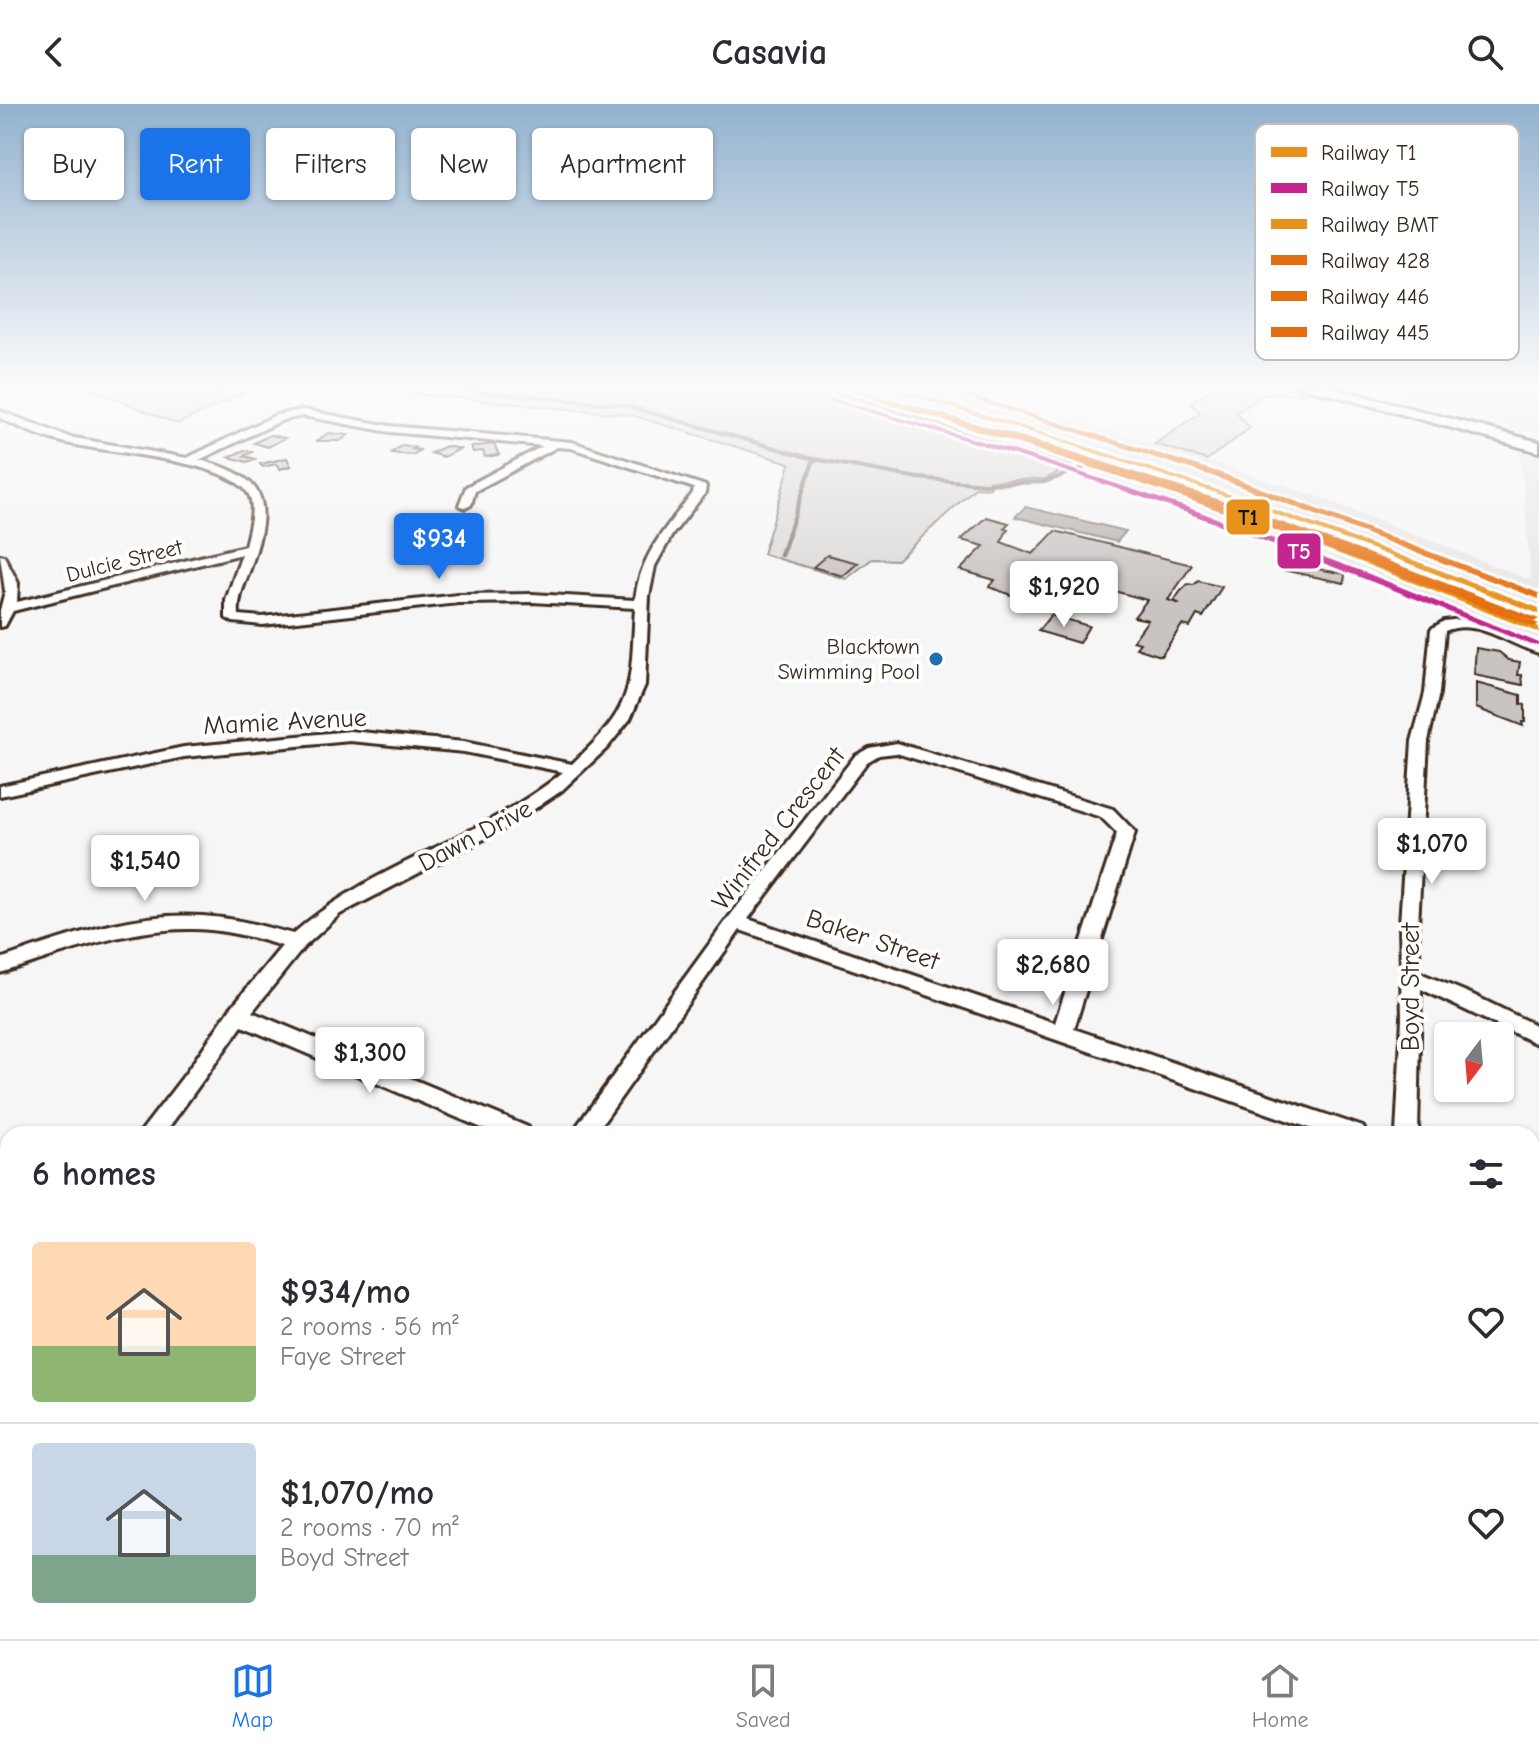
<!DOCTYPE html>
<html lang="en">
<head>
<meta charset="utf-8">
<style>
  body { margin:0; font-family:"Comic Neue",sans-serif; background:#f2f2f3; color:#2b2b33; height:100vh; display:flex; flex-direction:column; font-size:30px; white-space:nowrap }
  * { box-sizing:border-box; margin:0 }
  p { font-size:26px; color:#7c7c81 }
  .icon { flex:none; width:44px; height:44px; fill:none; stroke:currentColor; stroke-width:2; stroke-linecap:round; stroke-linejoin:round }
  .map { position:relative; flex:1; overflow:hidden }
  .panel { position:absolute; left:0px; top:1022px; width:1540px; height:514px; display:flex; flex-direction:column; background:#fff; border-radius:24px 24px 0 0; box-shadow:0 2px 6px #0004 }
  .panel>* { flex:none }
  .guide { position:absolute; left:24px; top:24px; width:800px; height:72px; display:flex; gap:16px }
  .needle { width:52px; rotate:196deg }
  .fabs { position:absolute; left:1434px; top:918px; display:grid; gap:16px }
  .fabs a { display:grid; place-items:center; width:80px; height:80px; border-radius:8px; background:#fff; box-shadow:0 2px 6px #0004; font-size:40px }
  .price { position:absolute; translate:-50% -68px; padding:0 18px; border-radius:8px; background:#fff; color:#222; font-size:26px; line-height:52px; filter:drop-shadow(0 2px 4px #0008) }
  .price::after { content:''; position:absolute; left:50%; top:48px; width:24px; height:18px; margin-left:-12px; background:inherit; clip-path:polygon(0 0,100% 0,50% 100%) }
  .price.on { background:#1a73e8; color:#fff }
  ul { padding:0; list-style:none }
  li { display:flex; align-items:center; gap:24px; height:200px; padding:0 32px }
  li+li { border-top:2px solid #e1e1e2 }
  li span { display:grid; place-items:center; flex:none; width:224px; height:160px; border-radius:8px; color:#555 }
  li>.icon { margin-inline-start:auto }
  span .icon { width:96px; height:96px; fill:#fffc; stroke-width:1 }
  li b { font-size:34px }
  h2 { display:flex; justify-content:space-between; align-items:center; height:96px; padding:0 32px; font-size:34px }
  .chip { padding:0 28px; border-radius:8px; background:#fff; box-shadow:0 2px 6px #0004; font-size:28px; line-height:72px }
  .chip.on { background:#1a73e8; color:#fff }
  header { display:flex; justify-content:space-between; align-items:center; height:104px; padding:0 32px; background:#fff; font-size:36px; font-weight:700 }
  .tab-bar { display:flex; justify-content:space-around; align-items:center; height:112px; border-top:2px solid #e1e1e2; background:#fff; font-size:22px; color:#7c7c81 }
  .tab-bar a { display:grid; justify-items:center; gap:4px }
  .tab-bar .on { color:#1a73e8 }
  .map>svg:first-child { display:block }
</style>
</head>
<body>
<header><svg class="icon" aria-label="back" viewBox="0 0 24 24"><path d="M15 5l-7 7 7 7"/></svg>Casavia<svg class="icon" aria-label="search" viewBox="0 0 24 24"><circle cx="10" cy="10" r="6"/><path d="M15 15l6 6"/></svg></header>
<div class="map">
<svg width="1539" height="1535" viewBox="0 0 1539 1535">
  <rect width="100%" height="100%" fill="#f7f6f6"/>
  <filter id="ink" filterUnits="userSpaceOnUse"><feTurbulence type="fractalNoise" baseFrequency=".0125" numOctaves="2"/><feDisplacementMap in="SourceGraphic" scale="16" xChannelSelector="R" yChannelSelector="G"/><feConvolveMatrix kernelMatrix="1 2 1 2 8 2 1 2 1" color-interpolation-filters="sRGB"/></filter>
  <g filter="url(#ink)">
    <!-- built -->
    <path fill="#e9e7e6" d="M810,282L948,283L1155,340L1314,391L1531,476L1520,347L1539,352V535L1484,512L1105,374L1080,361Z
      M1355,282H1539V330L1439,302Z"/>
    <!-- green -->
    <path fill="#dbd9d6" stroke="#8b827a" stroke-width="2" d="M83,282H259L177,320Z
      M334,282H807L858,295L1070,362L1046,375L989,377L990,384L976,383L897,456L872,455L846,475L763,450L790,360L786,358L631,311Z
      M1215,282H1289L1316,289L1264,291L1236,309L1250,324L1207,356L1155,340L1200,309L1191,299Z"/>
    <!-- water -->
    <path fill="#b4aeaa" stroke="#847972" stroke-width="2" d="M1025,403L1126,427L1117,438L1015,413Z"/>
    <g fill="none" stroke-linecap="round" stroke-linejoin="round">
      <!-- stream-far1 -->
      <path stroke="#847972" stroke-width="4" d="M416,282L623,301L814,355L918,374L985,380L1044,378L1083,364
        M788,431L814,355"/>
      <!-- stream -->
      <path stroke="#847972" stroke-width="5" d="M781,451L789,429"/>
    </g>
    <!-- building -->
    <path fill="#c9c3c1" stroke="#3b2a1e" stroke-width="2" d="M188,282H220L229,284L220,289L185,284Z
      M328,329L348,331L340,337H317Z
      M270,331L285,334L268,343L254,339Z
      M494,340L499,351L485,353L483,347L473,348L471,343Z
      M402,341L415,343L412,345L420,346L413,351L391,349Z
      M446,342L460,345L444,353L431,349Z
      M244,346L252,348L244,352L255,355L247,358L229,353Z
      M287,354L291,362L280,365L276,360L263,363L260,360Z
      M986,413L1009,419L1004,424L1008,425L1001,438L1033,450L1055,427L1192,461L1168,496L1180,500L1174,497L1180,488L1188,480L1194,481L1198,477L1222,483L1203,513L1197,511L1190,523L1182,521L1161,552L1136,544L1140,539L1133,537L1148,516L1134,513L1147,496L1056,471L1051,477L1042,475L1028,491L1014,488L1011,491L989,483L995,476L960,466L984,442L961,436Z
      M827,451L858,459L843,472L813,463Z
      M1280,458L1345,470L1344,479L1278,465Z
      M1051,511L1089,522L1079,539L1038,527Z
      M1476,544L1499,548L1509,556L1520,558L1518,571H1522L1523,581L1474,571Z
      M1476,579L1521,591V600L1525,601V618H1522L1523,622L1476,604Z"/>
    <g fill="none" stroke-linecap="round" stroke-linejoin="round">
      <!-- street casing -->
      <g stroke="#3b2a1e" stroke-width="6">
        <path id="street" d="M303,306L390,322L572,338L706,382L705,389L672,431L655,462L649,492L645,581L630,615L607,644L561,687L509,722L340,810L304,843L252,908L528,1023L531,1030H496L242,922L164,1030H139L186,969L230,905L282,842C253,833 222,825 192,825C124,824 63,850 0,869V855C65,833 133,807 203,812C234,814 263,822 293,830C372,759 481,736 563,668L464,648L350,637L184,653L0,692V682L184,643L350,627L464,638L572,660C636,601 630,585 635,504L532,498L458,499L262,521L233,518L226,514V496L242,450L13,507L5,522L0,523V506L5,487L0,451L4,452L18,479L17,498L245,442C248,428 255,407 250,393C236,357 112,349 76,341C49,336 24,326 0,314V307L69,333L187,354L276,311ZM303,312L390,328L543,342L466,383L459,401L465,404L471,401L475,387L557,343L571,344L694,384L693,389C667,422 640,451 635,496L532,490L458,491L262,513L239,511C237,493 246,478 251,462C273,398 268,373 199,356L283,316Z
          M1461,515L1493,521L1539,540V549C1509,541 1476,513 1445,527L1439,589L1428,637L1418,820L1420,869L1471,890L1539,923V941L1421,885L1418,1030H1396L1402,914L1400,820L1412,637L1425,589L1431,525L1444,517Z
          M897,639L1113,705L1135,728L1074,925L1363,1023L1366,1030H1327L740,826L595,1030H571L729,813L855,652L869,644ZM896,649L1101,713L1117,729L1055,919L748,815L867,658L879,651Z
          M8,1148V1174L0,1177V1151Z
          M1532,1399L1539,1402V1432L1532,1429Z
          M327,1528H360L357,1535H324Z
          M636,1528H670L673,1535H639Z
          M1365,1528H1397L1396,1535H1364Z"/>
      </g>
      <!-- primary casing -->
      <g stroke="#3b2a1e" stroke-width="6">
        <path id="primary" d="M1300,282H1326L1539,338V348Z"/>
      </g>
      <!-- street -->
      <use href="#street" fill="#fff" fill-rule="evenodd"/>
      <!-- primary -->
      <use href="#primary" fill="#fff" fill-rule="evenodd"/>
      <!-- rail-1 casing -->
      <g stroke="#fff" stroke-width="6">
        <path id="rail-1" d="M834,282H846C1082,348 1311,431 1539,523V529L1363,459L1189,394L1013,335Z"/>
      </g>
      <!-- rail-2 casing -->
      <g stroke="#fff" stroke-width="6">
        <path id="rail-2" d="M831,294L1013,346L1189,404L1364,468L1539,539L1537,541H1531C1388,483 1244,427 1097,378C1009,348 919,322 829,297L828,296Z"/>
      </g>
      <!-- rail-3 casing -->
      <g stroke="#fff" stroke-width="6">
        <path id="rail-3" d="M879,282H890C1110,346 1326,421 1539,504V510L1374,446L1210,387L1046,333Z"/>
      </g>
      <!-- rail-4 casing -->
      <g stroke="#fff" stroke-width="6">
        <path id="rail-4" d="M874,294L1045,343L1211,397L1375,456L1539,520L1534,523L1531,522C1315,437 1097,361 874,296Z"/>
      </g>
      <!-- rail-5 casing -->
      <g stroke="#fff" stroke-width="6">
        <path id="rail-5" d="M931,282H942L1221,369L1539,489V495L1215,373Z"/>
      </g>
      <!-- rail-6 casing -->
      <g stroke="#fff" stroke-width="6">
        <path id="rail-6" d="M886,294L1054,342L1217,395L1378,453L1539,515L1534,518L1531,517C1319,435 1104,360 886,296Z"/>
      </g>
      <!-- rail-1 -->
      <use href="#rail-1" fill="#e6921c" fill-rule="evenodd"/>
      <!-- rail-2 -->
      <use href="#rail-2" fill="#c4258f" fill-rule="evenodd"/>
      <!-- rail-3 -->
      <use href="#rail-3" fill="#e6921c" fill-rule="evenodd"/>
      <!-- rail-4 -->
      <use href="#rail-4" fill="#e56e0f" fill-rule="evenodd"/>
      <!-- rail-5 -->
      <use href="#rail-5" fill="#e56e0f" fill-rule="evenodd"/>
      <!-- rail-6 -->
      <use href="#rail-6" fill="#e56e0f" fill-rule="evenodd"/>
    </g>
  </g>
  <!-- sky -->
  <linearGradient id="sky" x2="0" y2="1"><stop stop-color="#93b2cf"/><stop offset="0.57" stop-color="#fbfbfb"/><stop offset="1" stop-color="#fbfbfb" stop-opacity="0"/></linearGradient>
  <rect width="1539" height="497" fill="url(#sky)"/>
  <!-- markers -->
  <circle fill="#1f6fb2" stroke="#fff" stroke-width="3" cx="936" cy="555" r="8"/>
  <g text-anchor="middle" stroke-width="8" stroke-linejoin="round" paint-order="stroke">
    <!-- far-street labels -->
    <g font-size="22" fill="#3b2a1e" stroke="#fff">
      <text transform="translate(124 456) rotate(-14)" y="8">Dulcie Street</text>
    </g>
    <!-- far-poi labels -->
    <g font-size="22" fill="#3b2a1e" stroke="#fff" text-anchor="end">
      <text x="920" y="550">Blacktown<tspan x="920" dy="25">Swimming Pool</tspan></text>
    </g>
    <!-- street labels -->
    <g font-size="26" fill="#3b2a1e" stroke="#fff">
      <text transform="translate(285 617) rotate(-3)" y="9">Mamie Avenue</text>
      <text transform="translate(778 724) rotate(-52)" y="9">Winifred Crescent</text>
      <text transform="translate(475 731) rotate(-28)" y="9">Dawn Drive</text>
      <text transform="translate(873 835) rotate(19)" y="9">Baker Street</text>
      <text transform="translate(1410 883) rotate(-90)" y="9">Boyd Street</text>
    </g>
  </g>
  <!-- legend -->
  <rect x="1255" y="20" width="264" height="236" rx="12" fill="#fff" stroke="#c4bfbc" stroke-width="2"/>
  <rect x="1271" y="43" width="36" height="10" fill="#e6921c"/>
  <rect x="1271" y="79" width="36" height="10" fill="#c4258f"/>
  <rect x="1271" y="115" width="36" height="10" fill="#e6921c"/>
  <rect x="1271" y="151" width="36" height="10" fill="#e56e0f"/>
  <rect x="1271" y="187" width="36" height="10" fill="#e56e0f"/>
  <rect x="1271" y="223" width="36" height="10" fill="#e56e0f"/>
  <g font-size="22" fill="#3b2a1e">
    <text x="1321" y="56">Railway T1</text>
    <text x="1321" y="92">Railway T5</text>
    <text x="1321" y="128">Railway BMT</text>
    <text x="1321" y="164">Railway 428</text>
    <text x="1321" y="200">Railway 446</text>
    <text x="1321" y="236">Railway 445</text>
  </g>
  <g stroke="#fff" stroke-width="3">
    <rect x="1225" y="394" width="46" height="38" rx="8" fill="#e6921c"/>
    <rect x="1276" y="428" width="46" height="38" rx="8" fill="#c4258f"/>
  </g>
  <g font-size="22" text-anchor="middle" font-weight="bold" fill="#fff">
    <text x="1299" y="455">T5</text>
  </g>
  <g font-size="22" text-anchor="middle" font-weight="bold" fill="#111">
    <text x="1248" y="421">T1</text>
  </g>
</svg>
<div class="fabs">
<a><svg class="needle" viewBox="-14 -14 28 28"><path d="M0-13l5 13h-10z" fill="#e53935"/><path d="M0 13l5-13h-10z" fill="#7c7c81"/></svg></a>
</div>
<b class="price on" style="left:439px;top:477px">$934</b>
<b class="price" style="left:1064px;top:525px">$1,920</b>
<b class="price" style="left:1432px;top:782px">$1,070</b>
<b class="price" style="left:145px;top:799px">$1,540</b>
<b class="price" style="left:1053px;top:903px">$2,680</b>
<b class="price" style="left:370px;top:991px">$1,300</b>
<div class="guide">
<a class="chip">Buy</a>
<a class="chip on">Rent</a>
<a class="chip">Filters</a>
<a class="chip">New</a>
<a class="chip">Apartment</a>
</div>
<section class="panel">
<h2>6 homes<svg class="icon" aria-label="filters" viewBox="0 0 24 24"><path d="M4 7h16M4 17h16"/><circle cx="9" cy="7" r="2"/><circle cx="15" cy="17" r="2"/></svg></h2>
<ul>
<li><span style="background:linear-gradient(#ffd9b3 65%,#8fb573 0)"><svg class="icon" aria-label="home" viewBox="0 0 24 24"><path d="M3 11l9-7 9 7M6 9v11h12V9"/></svg></span><div><b>$934/mo</b><p>2 rooms · 56 m²</p><p>Faye Street</p></div><svg class="icon" aria-label="heart" viewBox="0 0 24 24"><path d="M12 20l-8-8c-3-5 5-10 8-4 3-6 11-1 8 4z"/></svg></li>
<li><span style="background:linear-gradient(#c9d6e8 70%,#7fa58c 0)"><svg class="icon" aria-label="home" viewBox="0 0 24 24"><path d="M3 11l9-7 9 7M6 9v11h12V9"/></svg></span><div><b>$1,070/mo</b><p>2 rooms · 70 m²</p><p>Boyd Street</p></div><svg class="icon" aria-label="heart" viewBox="0 0 24 24"><path d="M12 20l-8-8c-3-5 5-10 8-4 3-6 11-1 8 4z"/></svg></li>
</ul>
</section>
</div>
<nav class="tab-bar">
<a class="on"><svg class="icon" aria-label="map" viewBox="0 0 24 24"><path d="M3 6l6-2 6 2 6-2v14l-6 2-6-2-6 2zM9 4v14M15 6v14"/></svg>Map</a>
<a><svg class="icon" aria-label="saved" viewBox="0 0 24 24"><path d="M7 4h10v16l-5-4-5 4z"/></svg>Saved</a>
<a><svg class="icon" aria-label="home" viewBox="0 0 24 24"><path d="M3 11l9-7 9 7M6 9v11h12V9"/></svg>Home</a>
</nav>
</body>
</html>
